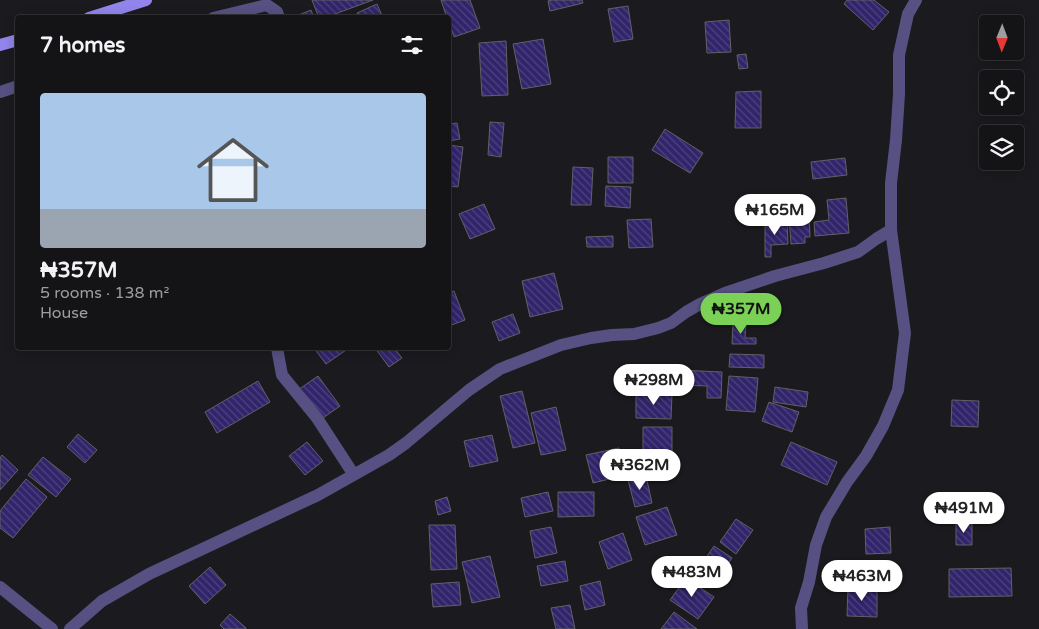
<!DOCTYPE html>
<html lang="en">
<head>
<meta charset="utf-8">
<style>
  body { margin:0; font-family:"Varela Round",sans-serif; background:#1d1d20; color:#f1f3f6; height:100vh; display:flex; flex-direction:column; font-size:19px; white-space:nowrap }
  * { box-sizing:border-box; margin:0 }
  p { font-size:16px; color:#9d9ea1 }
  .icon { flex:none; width:28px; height:28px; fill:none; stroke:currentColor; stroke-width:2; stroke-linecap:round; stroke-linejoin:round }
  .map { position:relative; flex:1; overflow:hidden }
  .sheet { position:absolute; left:15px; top:15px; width:436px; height:335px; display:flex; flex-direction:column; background:#141417; border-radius:5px; box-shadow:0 2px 12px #0003,0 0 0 1px #333336 }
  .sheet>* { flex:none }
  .needle { width:32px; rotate:181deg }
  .tools { position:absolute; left:979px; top:15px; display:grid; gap:10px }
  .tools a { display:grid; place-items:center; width:45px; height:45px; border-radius:5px; background:#141417; box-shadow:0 2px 12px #0003,0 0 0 1px #333336; font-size:25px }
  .price { position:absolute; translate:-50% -42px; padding:0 11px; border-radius:18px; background:#fff; color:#222; font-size:16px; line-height:32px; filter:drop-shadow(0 1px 2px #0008) }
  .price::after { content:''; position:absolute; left:50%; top:30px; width:15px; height:11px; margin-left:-8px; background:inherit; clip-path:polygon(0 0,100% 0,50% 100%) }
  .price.active { background:#7bd156; color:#111 }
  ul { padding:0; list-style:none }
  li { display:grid; align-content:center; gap:10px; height:265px; padding:0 25px }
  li+li { border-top:1px solid #333336 }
  li span { display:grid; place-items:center; height:155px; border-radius:5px; color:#555 }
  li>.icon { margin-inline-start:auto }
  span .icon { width:90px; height:90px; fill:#fffc; stroke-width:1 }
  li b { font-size:21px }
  h2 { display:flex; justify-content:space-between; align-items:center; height:60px; padding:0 25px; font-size:21px }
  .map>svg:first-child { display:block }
</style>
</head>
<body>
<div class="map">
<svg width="1039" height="629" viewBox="0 0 1039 629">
  <defs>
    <pattern id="building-back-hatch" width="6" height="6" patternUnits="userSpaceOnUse" patternTransform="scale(1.25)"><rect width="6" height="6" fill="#32246a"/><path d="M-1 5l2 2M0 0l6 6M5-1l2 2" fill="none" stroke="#4f437f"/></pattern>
  </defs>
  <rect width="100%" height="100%" fill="#1b1b1f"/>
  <!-- building -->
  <path fill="url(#building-back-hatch)" stroke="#616165" d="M312,0H373L324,18H319Z
    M441,0H470L480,28L454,37L449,21V18H447Z
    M552,0H582L583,3L550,11L548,1Z
    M847,0H874L889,12L873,30L844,4Z
    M377,4L383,18H359L357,13Z
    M628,6L633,39L614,42L608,9Z
    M311,10L314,18H297L296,16Z
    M729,20L731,52L707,53L705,22Z
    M543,39L551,84L522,89L513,44Z
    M506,41L508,95L482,96L479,43Z
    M746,54L748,68L739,69L737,55Z
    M761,91V128H735L736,92Z
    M490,122L504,123L501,157L488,155Z
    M457,123L460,139L449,141V124Z
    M665,129L703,153L690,173L652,150Z
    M449,145L463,147L458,187L449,186Z
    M608,157H633V183H608Z
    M845,158L847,175L813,179L811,162Z
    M573,167L593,168L591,205H571Z
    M606,186L631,187L630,208L605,206Z
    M846,198L849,233L815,236L814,222L829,220L827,200Z
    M484,204L495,229L470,239L459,214Z
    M794,210H809L810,237H805V243L791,244L789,216H795Z
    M651,219L653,247L629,248L627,220Z
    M765,222H787L788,244L771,245V257H765Z
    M613,236V247H587L586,237Z
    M554,273L563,309L530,317L522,281Z
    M454,291L465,320L449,326V293Z
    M513,314L520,333L499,341L492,322Z
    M733,324H746L745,338H756V344H732Z
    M314,348H349L326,364Z
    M375,348H394L402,358L389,367Z
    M730,354L764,355V368L729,367Z
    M679,370L722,372L721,398H707V386L678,385Z
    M318,376L340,406L320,420L298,390Z
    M729,376L758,378L755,412L726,410Z
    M258,381L270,402L217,433L205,412Z
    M775,387L808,392L806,407L773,402Z
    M522,391L535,443L513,448L500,396Z
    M636,393L672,394L671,419L636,418Z
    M952,400L979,401L978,427L951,426Z
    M769,402L799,412L792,432L762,421Z
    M556,407L566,450L541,455L531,413Z
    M643,427H672V454H643Z
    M78,434L97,450L85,463L67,447Z
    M492,435L498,461L470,467L464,441Z
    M307,442L323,461L305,475L289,456Z
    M791,442L837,462L827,485L781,465Z
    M619,448L626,475L593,483L586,455Z
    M2,455L18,470L0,490V458Z
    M43,457L71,479L56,497L28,475Z
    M646,476L652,503L635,507L628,480Z
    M26,479L47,497L13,538L0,528V511Z
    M548,492L553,511L525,517L521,498Z
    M558,492H594V516L558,517Z
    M447,497L451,511L438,515L435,501Z
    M667,507L677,535L645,545L636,517Z
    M736,519L753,530L736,554L720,542Z
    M956,524H972V545H956Z
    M429,525H455L457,569L431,570Z
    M551,527L557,553L535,558L530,531Z
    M890,527L891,553L866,554L865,529Z
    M623,533L632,560L608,569L599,542Z
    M714,546L732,558L717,580L699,568Z
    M490,556L500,597L472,603L462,562Z
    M565,561L568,581L541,586L537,566Z
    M210,567L226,585L205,604L189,586Z
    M1011,568L1012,596L949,597V569Z
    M686,578L714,597L698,619L670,600Z
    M600,581L605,605L585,610L580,586Z
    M459,582L461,605L433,607L431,584Z
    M848,588H877V617L847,616Z
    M570,605L575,629H556L551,608Z
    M674,612L697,629H661Z
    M230,614L246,628V629H224L220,625Z"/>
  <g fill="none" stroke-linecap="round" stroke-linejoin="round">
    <!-- street -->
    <path stroke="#565182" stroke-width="12" d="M213,18L267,5L277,12L279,18
      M0,92L18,86
      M277,348L282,375L317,418L354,475
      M0,587L52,629
      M70,629L102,601L149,574L318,495L389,455L406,443L469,390L500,369L561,345L591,338L612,335L634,334L658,328L671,323L686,312L700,304L725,293L775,276L824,263L858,252L876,239L891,230
      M802,629L801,608L809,582L816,545L826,517L847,482L866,456L883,426L898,390L905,333L891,230V183L896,140L899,94V55L908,14L916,0"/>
    <!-- primary -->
    <path stroke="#9184eb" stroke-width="12" d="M89,18L146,0
      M0,45L18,40"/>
  </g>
</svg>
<div class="tools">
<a><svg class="needle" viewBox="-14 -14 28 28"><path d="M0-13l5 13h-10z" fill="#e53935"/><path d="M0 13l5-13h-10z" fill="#9d9ea1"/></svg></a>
<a><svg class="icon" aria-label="locate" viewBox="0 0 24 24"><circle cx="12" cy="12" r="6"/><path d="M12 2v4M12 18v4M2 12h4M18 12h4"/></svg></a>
<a><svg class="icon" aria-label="layers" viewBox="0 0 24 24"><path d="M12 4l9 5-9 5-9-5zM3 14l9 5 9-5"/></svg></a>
</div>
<b class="price" style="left:775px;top:236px">₦165M</b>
<b class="price active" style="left:741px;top:335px">₦357M</b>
<b class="price" style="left:654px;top:406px">₦298M</b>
<b class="price" style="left:640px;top:491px">₦362M</b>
<b class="price" style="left:964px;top:534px">₦491M</b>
<b class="price" style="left:692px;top:598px">₦483M</b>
<b class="price" style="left:862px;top:602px">₦463M</b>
<section class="sheet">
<h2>7 homes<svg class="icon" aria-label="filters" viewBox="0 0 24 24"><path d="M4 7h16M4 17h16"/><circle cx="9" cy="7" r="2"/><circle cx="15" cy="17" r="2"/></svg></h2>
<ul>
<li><span style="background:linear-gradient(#a9c7e8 75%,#9aa5b1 0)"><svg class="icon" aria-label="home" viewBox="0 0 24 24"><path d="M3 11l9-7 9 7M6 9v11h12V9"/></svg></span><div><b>₦357M</b><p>5 rooms · 138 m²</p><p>House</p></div></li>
</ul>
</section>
</div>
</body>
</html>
